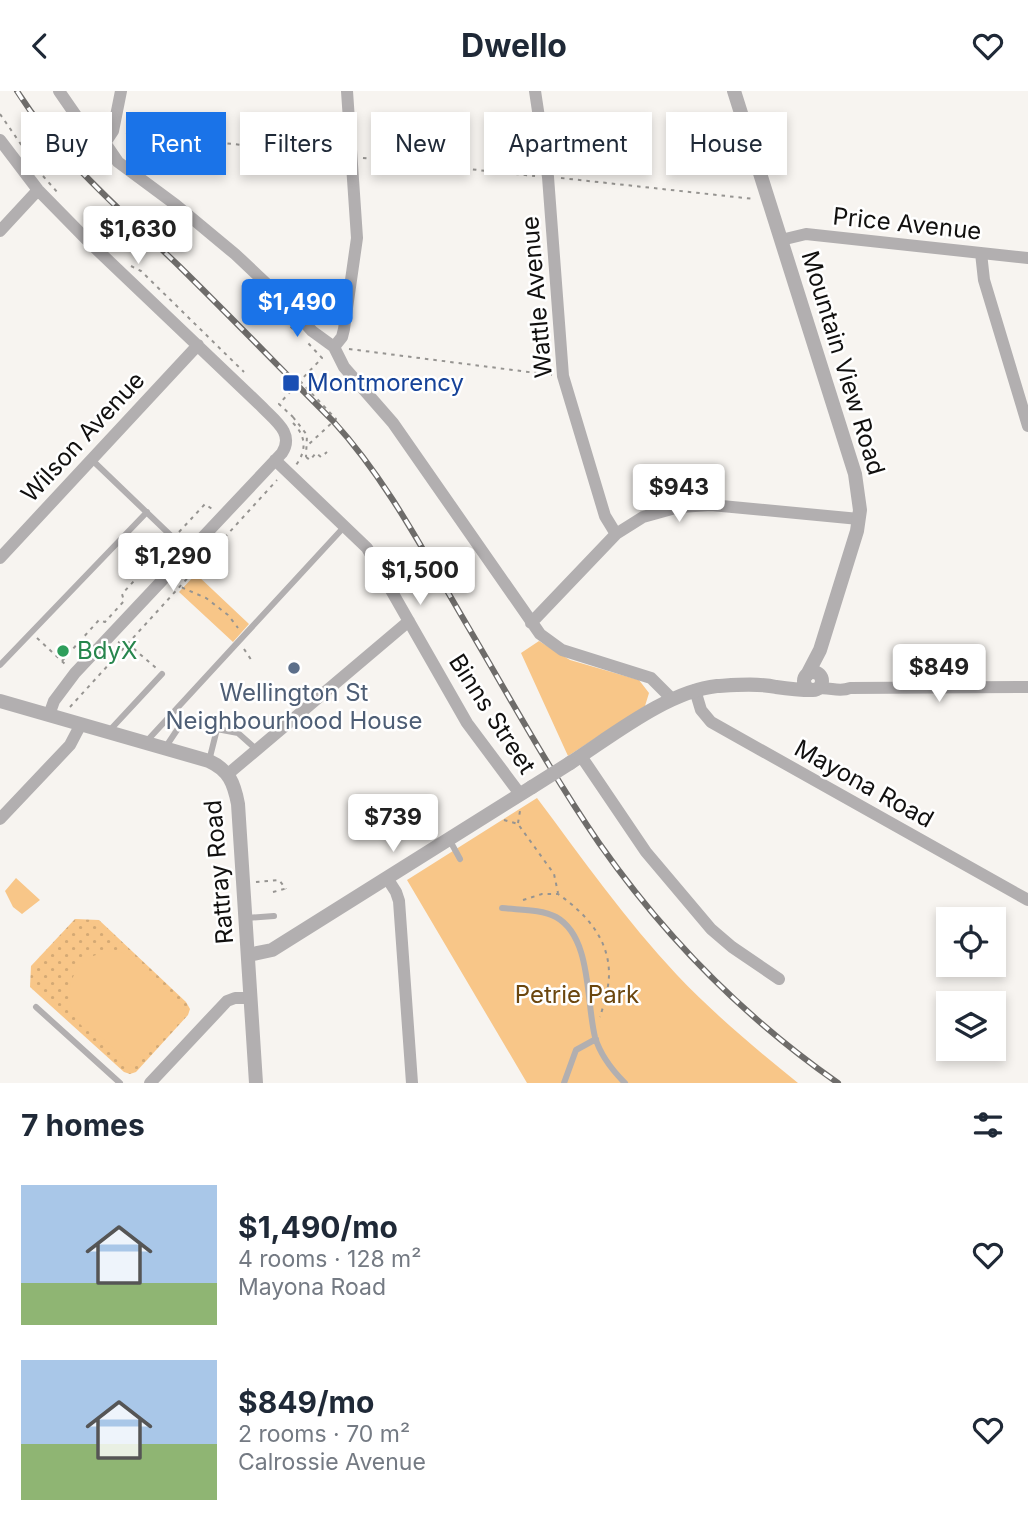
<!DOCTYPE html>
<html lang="en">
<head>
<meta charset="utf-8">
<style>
  body { margin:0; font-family:Inter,sans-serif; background:#f6f6f7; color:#1f2937; height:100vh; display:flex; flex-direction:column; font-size:26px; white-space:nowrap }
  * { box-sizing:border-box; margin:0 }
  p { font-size:23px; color:#747a83 }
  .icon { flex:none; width:38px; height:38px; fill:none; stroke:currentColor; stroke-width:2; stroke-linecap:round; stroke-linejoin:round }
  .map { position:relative; height:992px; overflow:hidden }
  .side { display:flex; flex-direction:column; background:#fff; flex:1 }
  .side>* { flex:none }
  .hud { position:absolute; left:21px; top:21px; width:987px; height:63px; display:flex; gap:14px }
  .buttons { position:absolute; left:936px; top:816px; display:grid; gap:14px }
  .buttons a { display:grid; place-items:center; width:70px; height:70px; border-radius:0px; background:#fff; box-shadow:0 4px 10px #0003; font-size:35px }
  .price { position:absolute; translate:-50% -60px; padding:0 16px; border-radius:7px; background:#fff; color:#222; font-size:23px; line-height:46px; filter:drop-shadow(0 2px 4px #0008) }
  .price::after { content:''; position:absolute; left:50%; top:42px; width:21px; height:16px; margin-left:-10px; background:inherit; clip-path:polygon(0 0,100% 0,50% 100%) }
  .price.current { background:#1a73e8; color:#fff }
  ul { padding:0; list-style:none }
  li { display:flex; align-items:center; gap:21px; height:175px; padding:0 21px }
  li span { display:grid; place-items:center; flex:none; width:196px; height:140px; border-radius:0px; color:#555 }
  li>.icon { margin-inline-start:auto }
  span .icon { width:84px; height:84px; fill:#fffc; stroke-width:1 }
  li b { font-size:30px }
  h2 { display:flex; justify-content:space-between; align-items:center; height:84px; padding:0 21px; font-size:30px }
  .tag { padding:0 24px; border-radius:0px; background:#fff; box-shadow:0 4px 10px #0003; font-size:24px; line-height:63px }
  .tag.current { background:#1a73e8; color:#fff }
  header { display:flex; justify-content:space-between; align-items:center; height:91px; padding:0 21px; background:#fff; font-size:32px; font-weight:700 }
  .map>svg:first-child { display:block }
</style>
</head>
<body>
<header><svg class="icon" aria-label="back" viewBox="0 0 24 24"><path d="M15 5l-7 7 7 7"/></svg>Dwello<svg class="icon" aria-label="heart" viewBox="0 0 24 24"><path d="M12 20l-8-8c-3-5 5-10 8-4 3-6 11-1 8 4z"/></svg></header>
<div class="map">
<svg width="1028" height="992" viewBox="0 0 1028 992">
  <defs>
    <pattern id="grass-dots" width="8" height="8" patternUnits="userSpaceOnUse" patternTransform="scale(1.75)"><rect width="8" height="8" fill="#f8c688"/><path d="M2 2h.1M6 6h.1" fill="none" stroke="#d4a974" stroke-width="1.8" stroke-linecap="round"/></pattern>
  </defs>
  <rect width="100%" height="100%" fill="#f7f4f0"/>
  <!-- grass -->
  <path fill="url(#grass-dots)" d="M75,828L99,829L186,911L190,918L188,924L136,981L130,983L124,981L30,896L31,875Z"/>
  <!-- park -->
  <path fill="#f8c688" d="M196,483L249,533L233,551L179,501Z
    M539,550L570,569L639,589L649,602L645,615L568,665L521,562Z
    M537,707C582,767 626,830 677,884C715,924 756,958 798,992H527L407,789Z
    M16,787L40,809L22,823L13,816L5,800Z
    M115,860C138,864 140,873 154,888C164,899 176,909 187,919L133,976C123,967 112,954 101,946C95,942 88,940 82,935C67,920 65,896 77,879C85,866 100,861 115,860Z"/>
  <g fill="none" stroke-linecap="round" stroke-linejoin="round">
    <!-- path -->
    <path stroke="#969491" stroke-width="2" stroke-dasharray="3.5 5" stroke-linecap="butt" d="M0,23L38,78
      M126,42L340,64
      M363,67L535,85
      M43,85L58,102
      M561,87L754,108
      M131,175L141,180L244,281
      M254,200L296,241
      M349,258L552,284
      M300,290L336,328L308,354
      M298,292L322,267L308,252
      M291,300L279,313L293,326
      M293,326L307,344L306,366
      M293,332C306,345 307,359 296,374
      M306,366L310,369L316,362L321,366L327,361
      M179,441L205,413L212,418
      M174,493L206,507L228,524L238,537
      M37,547L66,574
      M118,551L133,557L156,577
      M244,558L252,570
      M62,570L99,529L105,531L124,510L122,503L168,453
      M70,616L277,389
      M504,729L518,733L554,783L558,802
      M518,732L520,720
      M256,791L279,789L286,798
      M273,801L288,797
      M523,809L542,803H558C585,822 609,847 609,883C609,897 604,913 600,926"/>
    <!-- service -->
    <path stroke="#b2afb0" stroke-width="6" d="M91,368L188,461
      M0,574L147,421
      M110,639L162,583
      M145,652L344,436
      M165,657L179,636L185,632L238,642L257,659
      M209,670L217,638
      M449,748L460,768
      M502,817C519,819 541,818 556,826C592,846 586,911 595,946C600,963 613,980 625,992
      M246,827L274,825
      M36,916L120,992
      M564,992L576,959L596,948"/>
    <!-- minor -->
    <path stroke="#b2afb0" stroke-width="12" d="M59,0L88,42L105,52L118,71L176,114L235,163L287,212L312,240L334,256L344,276L393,332L540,543L562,559L651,587L672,608
      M535,0L548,86L563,285L605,425L616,443
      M0,49L38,99L91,153L261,315C274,329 295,342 282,362L75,582L54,610L49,624
      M105,52L113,40L121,0
      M0,140L38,99
      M781,149L806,143L1028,167
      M981,162L984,189L1028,335
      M334,256L342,246L344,238L357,147L347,0
      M275,369L367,457L467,632L520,703
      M0,467L198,254
      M531,532L616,443L643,426L679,416L711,414L859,428
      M816,598C828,595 839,602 850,597L1028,596
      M695,599L701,619L711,631L1028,809
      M581,665L646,761L711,838L732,856L779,888
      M228,683L409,530
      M0,728L70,654L81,633
      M387,787L396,801L399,810L412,992
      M150,992L227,910L235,907H250"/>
    <!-- tertiary -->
    <path stroke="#b2afb0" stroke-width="14" d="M734,0L855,383L860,419L857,440L820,559L807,584
      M804 590a9 9 0 1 1 18 0a9 9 0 1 1-18 0Z
      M0,610L209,670C229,679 234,692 238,713L256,992
      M570,672C612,645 668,600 717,595C735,594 759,592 776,596C789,598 800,599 813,599
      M248,864L272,859L532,696"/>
    <!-- rail casing -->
    <g stroke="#6e6c6a" stroke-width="6">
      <path id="rail" d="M17,0C60,68 122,120 179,175C231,226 282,279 333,330C388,390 426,465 467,534C510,607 551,682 599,752C664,845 745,927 838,992"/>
    </g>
    <!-- rail -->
    <use href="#rail" stroke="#fff" stroke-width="3.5" stroke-dasharray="10" stroke-linecap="butt"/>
    <!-- tertiary-bridge -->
    <path stroke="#b2afb0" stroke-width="14" d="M532,696L570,672"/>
  </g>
  <!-- markers -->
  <rect fill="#1a4fb4" stroke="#fff" stroke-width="2.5" x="282" y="283" width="18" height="18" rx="3.5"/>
  <circle fill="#2e9e5b" stroke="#fff" stroke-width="2.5" cx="63" cy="560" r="7"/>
  <circle fill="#5c6f8a" stroke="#fff" stroke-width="2.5" cx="294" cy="577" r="7"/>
  <g text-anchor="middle" stroke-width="5" stroke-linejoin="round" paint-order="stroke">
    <!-- street labels -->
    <g font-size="24" fill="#11100f" stroke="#fff">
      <text transform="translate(907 133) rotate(6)" y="8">Price Avenue</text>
      <text transform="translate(537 206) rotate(-95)" y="8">Wattle Avenue</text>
      <text transform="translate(843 272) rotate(73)" y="8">Mountain View Road</text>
      <text transform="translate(83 346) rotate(-47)" y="8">Wilson Avenue</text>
      <text transform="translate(492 623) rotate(57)" y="8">Binns Street</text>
      <text transform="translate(864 693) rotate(29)" y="8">Mayona Road</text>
      <text transform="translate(219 781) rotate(-95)" y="8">Rattray Road</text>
    </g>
    <!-- transit labels -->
    <g font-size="24" fill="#164399" stroke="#fff" text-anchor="start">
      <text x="307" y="300">Montmorency</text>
    </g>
    <!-- leisure labels -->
    <g font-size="24" fill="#27864d" stroke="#fff" text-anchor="start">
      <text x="77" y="568">BdyX</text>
    </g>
    <!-- service labels -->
    <g font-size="24" fill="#4e5e75" stroke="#fff">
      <text x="294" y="610">Wellington St<tspan x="294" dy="28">Neighbourhood House</tspan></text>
    </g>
    <!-- park labels -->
    <g font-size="24" fill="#6b460e" stroke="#fff">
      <text x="577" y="912">Petrie Park</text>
    </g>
  </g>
</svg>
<div class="buttons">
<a><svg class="icon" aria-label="locate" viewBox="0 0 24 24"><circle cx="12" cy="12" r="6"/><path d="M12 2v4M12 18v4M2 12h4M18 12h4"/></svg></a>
<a><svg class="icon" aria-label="layers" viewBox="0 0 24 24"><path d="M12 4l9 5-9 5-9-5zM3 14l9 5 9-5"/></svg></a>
</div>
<b class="price" style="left:138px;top:175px">$1,630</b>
<b class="price current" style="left:297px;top:248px">$1,490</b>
<b class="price" style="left:679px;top:433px">$943</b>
<b class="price" style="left:173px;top:502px">$1,290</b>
<b class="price" style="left:420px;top:516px">$1,500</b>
<b class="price" style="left:939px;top:613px">$849</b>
<b class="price" style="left:393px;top:763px">$739</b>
<div class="hud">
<a class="tag">Buy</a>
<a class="tag current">Rent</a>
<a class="tag">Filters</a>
<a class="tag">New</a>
<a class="tag">Apartment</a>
<a class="tag">House</a>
</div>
</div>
<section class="side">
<h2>7 homes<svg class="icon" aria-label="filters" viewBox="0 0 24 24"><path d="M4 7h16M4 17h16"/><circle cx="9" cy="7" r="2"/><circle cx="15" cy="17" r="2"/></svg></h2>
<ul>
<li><span style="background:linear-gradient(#a9c7e8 70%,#8fb573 0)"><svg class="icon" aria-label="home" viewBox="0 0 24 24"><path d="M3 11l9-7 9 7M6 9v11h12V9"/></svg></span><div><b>$1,490/mo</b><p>4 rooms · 128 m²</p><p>Mayona Road</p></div><svg class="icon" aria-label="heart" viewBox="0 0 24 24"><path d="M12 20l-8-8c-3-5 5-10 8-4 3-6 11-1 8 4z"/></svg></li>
<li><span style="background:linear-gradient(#a9c7e8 60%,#8fb573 0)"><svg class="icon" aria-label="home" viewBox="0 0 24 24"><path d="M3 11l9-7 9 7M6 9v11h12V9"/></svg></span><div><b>$849/mo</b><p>2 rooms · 70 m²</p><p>Calrossie Avenue</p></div><svg class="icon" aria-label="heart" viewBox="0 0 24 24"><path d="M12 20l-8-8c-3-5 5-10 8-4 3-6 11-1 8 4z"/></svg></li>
</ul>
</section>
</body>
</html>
